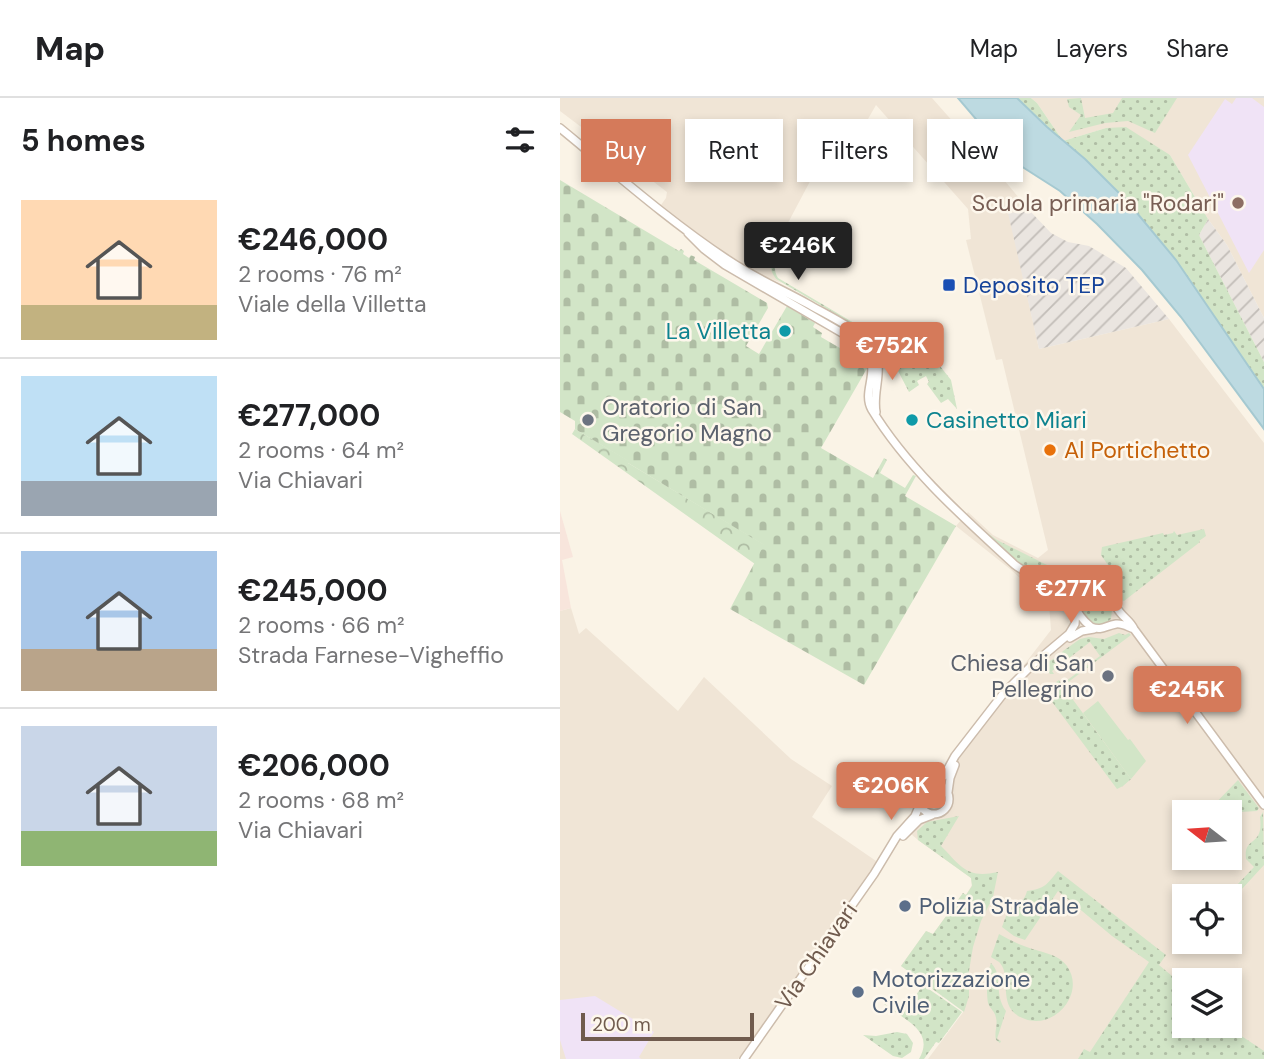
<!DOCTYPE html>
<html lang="en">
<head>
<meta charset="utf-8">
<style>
  body { margin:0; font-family:"DM Sans",sans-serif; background:#f6f6f6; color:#202124; height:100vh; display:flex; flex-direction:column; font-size:26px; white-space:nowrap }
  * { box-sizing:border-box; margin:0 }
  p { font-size:23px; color:#757577 }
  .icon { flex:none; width:38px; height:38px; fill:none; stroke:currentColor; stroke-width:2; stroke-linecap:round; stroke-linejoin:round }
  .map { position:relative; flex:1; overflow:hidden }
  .panel { display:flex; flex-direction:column; background:#fff; width:560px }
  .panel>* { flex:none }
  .guide { position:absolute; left:21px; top:21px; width:578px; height:63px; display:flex; gap:14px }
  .needle { width:46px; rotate:287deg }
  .fabs { position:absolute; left:612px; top:702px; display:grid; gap:14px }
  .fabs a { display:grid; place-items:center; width:70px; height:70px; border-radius:0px; background:#fff; box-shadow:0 4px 10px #0003; font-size:35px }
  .scale { position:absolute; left:21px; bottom:18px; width:173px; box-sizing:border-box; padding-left:7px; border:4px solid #705b4e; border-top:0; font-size:19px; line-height:24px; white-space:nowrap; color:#705b4e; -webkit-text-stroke:5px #fdf7ec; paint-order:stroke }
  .price { position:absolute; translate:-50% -60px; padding:0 16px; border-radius:7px; background:#d57a5a; color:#fff; font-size:23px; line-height:46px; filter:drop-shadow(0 2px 4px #0008) }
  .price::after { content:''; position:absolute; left:50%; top:42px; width:21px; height:16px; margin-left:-10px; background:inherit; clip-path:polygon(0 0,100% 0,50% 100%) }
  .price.on { background:#222; color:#fff }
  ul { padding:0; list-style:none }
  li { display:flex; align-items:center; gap:21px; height:175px; padding:0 21px }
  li+li { border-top:2px solid #e0e0e0 }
  li span { display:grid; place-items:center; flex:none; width:196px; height:140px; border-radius:0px; color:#555 }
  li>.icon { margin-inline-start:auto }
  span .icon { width:84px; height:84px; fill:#fffc; stroke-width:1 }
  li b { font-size:30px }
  h2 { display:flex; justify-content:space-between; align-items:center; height:84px; padding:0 21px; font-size:30px }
  .chip { padding:0 24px; border-radius:0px; background:#fff; box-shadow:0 4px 10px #0003; font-size:24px; line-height:63px }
  .chip.on { background:#d57a5a; color:#fff }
  header { display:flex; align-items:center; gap:42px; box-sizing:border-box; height:98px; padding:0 35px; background:#fff; border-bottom:2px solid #e0e0e0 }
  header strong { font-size:33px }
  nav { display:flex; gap:38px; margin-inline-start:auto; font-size:24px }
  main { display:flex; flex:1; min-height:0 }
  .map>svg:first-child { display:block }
</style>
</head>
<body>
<header>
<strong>Map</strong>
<nav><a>Map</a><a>Layers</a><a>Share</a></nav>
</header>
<main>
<section class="panel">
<h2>5 homes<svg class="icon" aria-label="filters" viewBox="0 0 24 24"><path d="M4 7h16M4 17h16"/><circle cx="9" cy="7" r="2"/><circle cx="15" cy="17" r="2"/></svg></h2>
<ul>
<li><span style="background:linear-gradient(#ffd9b3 75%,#c2b280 0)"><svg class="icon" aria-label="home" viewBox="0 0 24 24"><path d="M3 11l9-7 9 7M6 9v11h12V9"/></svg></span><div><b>€246,000</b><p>2 rooms · 76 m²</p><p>Viale della Villetta</p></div></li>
<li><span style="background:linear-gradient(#bfe0f5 75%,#9aa5b1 0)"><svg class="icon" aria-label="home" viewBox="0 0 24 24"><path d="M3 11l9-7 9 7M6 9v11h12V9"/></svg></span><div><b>€277,000</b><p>2 rooms · 64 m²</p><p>Via Chiavari</p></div></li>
<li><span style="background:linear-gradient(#a9c7e8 70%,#b9a48a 0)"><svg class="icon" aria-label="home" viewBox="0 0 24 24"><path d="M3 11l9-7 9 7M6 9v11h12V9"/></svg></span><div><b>€245,000</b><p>2 rooms · 66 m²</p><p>Strada Farnese-Vigheffio</p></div></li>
<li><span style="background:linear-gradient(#c9d6e8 75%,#8fb573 0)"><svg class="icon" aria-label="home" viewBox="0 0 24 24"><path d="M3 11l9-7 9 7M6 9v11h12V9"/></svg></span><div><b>€206,000</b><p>2 rooms · 68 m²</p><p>Via Chiavari</p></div></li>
</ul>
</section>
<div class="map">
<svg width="704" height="961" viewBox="0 0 704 961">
  <defs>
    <pattern id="industrial-furrows" width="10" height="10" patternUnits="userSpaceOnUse" patternTransform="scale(1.75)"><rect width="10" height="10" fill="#eae5e0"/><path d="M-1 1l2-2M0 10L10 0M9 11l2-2" fill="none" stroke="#c2bdb8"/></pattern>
    <pattern id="grass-dots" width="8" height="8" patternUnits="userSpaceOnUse" patternTransform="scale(1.75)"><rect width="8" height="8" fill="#d2e5c7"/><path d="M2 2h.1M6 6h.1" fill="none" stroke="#afbda4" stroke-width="1.8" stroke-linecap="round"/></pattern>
    <pattern id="forest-crowns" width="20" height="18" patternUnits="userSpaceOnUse" patternTransform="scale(1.75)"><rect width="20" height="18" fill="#d2e5c7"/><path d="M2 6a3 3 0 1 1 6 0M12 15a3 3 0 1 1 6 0" fill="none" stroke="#afbda4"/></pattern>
    <pattern id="cemetery-stones" width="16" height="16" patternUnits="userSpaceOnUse" patternTransform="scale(1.75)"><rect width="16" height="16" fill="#d2e5c7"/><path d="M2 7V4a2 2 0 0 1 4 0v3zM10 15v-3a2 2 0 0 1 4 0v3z" fill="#afbda4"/></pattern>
  </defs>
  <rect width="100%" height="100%" fill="#faf3e6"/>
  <!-- residential -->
  <path fill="#f0e5d6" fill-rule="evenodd" d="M0,0H372L434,70L470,113L449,115L479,251L609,221L704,345V961H368L404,913L341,868L366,833L373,836L403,795L406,797L412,787L411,780L358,742L343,729L355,711L354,701L357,692L363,684L376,681L491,532L489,506L450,471L396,428L408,414L433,437L478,460L488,452L442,261L436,262L406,142L411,141L408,111L316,7L292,49L273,40L265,61L266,62L261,70L256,72L212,155L210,167L216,181L222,185L201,177L137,137L101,107L106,100L107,94L0,13ZM625,714H670V760H625ZM625,798H670V844H625ZM625,882H670V928H625Z
    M471,0H704V220L667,147L648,121L610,57L546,30L503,43L477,5Z
    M11,510L19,536L26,530L118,613L144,579L231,661L272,688L252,719L319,765L178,961H0V513Z"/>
  <!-- commercial -->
  <path fill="#f8e5dc" d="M0,413L13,459L2,462L11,510L0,513Z"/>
  <!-- industrial -->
  <path fill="url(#industrial-furrows)" d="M470,113L491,135L508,144L529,148L566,170L609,221L479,251L448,115Z
    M648,121L667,147L704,220V264L639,137Z"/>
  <!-- education -->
  <path fill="#f0e3f6" d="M676,0H692L704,9V152L689,175L628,57L665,1L672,6Z
    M35,898L94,934L79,959L81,961H6L0,942V902Z"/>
  <!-- grass -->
  <path fill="url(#grass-dots)" d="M457,0H471L477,5L503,43L546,30L566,29L610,57L648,121L639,137L704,264V291L616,162L567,104L525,61L487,29Z
    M521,0L525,20L553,15L562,0H617L595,35L568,23L545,25L509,34L521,17L509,9L507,1Z
    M221,137L225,140L226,144C220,156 210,167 218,180L311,235L319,237L324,233L327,235V238L320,240L313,238L216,181C204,165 213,152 221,137Z
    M365,249L391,282L397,311L388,301L381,305L367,286L369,284L366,278L357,283L359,287L349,294L337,271Z
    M644,431L646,438L639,443L640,444L564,503L558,502L549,489L552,473L541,457L542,449L603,435L604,437L613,435L614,433L617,437Z
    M425,433L437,442L489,468L483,479L463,468Z
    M533,491L542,496L552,511L551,521C536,534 528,521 520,508C519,499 524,492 533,491Z
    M559,535L565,537L569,535L571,537L503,588L571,681L563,688L557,691L484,593L499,582L502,586L540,558L530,544L492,573L494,576H490L486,570V565L499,558L503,553L520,541L529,539L544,541Z
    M678,682L699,710L697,713L680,714L670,722V714H647Z
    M703,714L704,767L681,792L677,787L694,769L686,761C683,737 704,750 700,719Z
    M399,718L381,748C401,768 406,781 438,774L433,799L421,823L413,849L409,873V898L404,914L341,868L366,833L373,836L403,795L406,797L412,788L411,780L358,742L357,733L367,724Z
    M498,773L606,857L599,867L625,889V928H670L674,933L704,953V961H518L524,951L530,954L589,864L552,838L498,793L465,842L454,838L442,829C444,824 446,816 450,812C458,803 463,807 467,793C485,791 487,786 498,773Z
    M439,836C447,840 455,845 464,848C478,854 498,855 507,868C526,895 495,932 465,921C435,911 453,880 440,865C440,864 432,860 431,859Z
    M431,865C444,878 433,895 446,913L437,941L441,943L440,945L436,942C434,934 438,927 436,920C435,913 430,911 428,905C426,893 427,875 431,865Z
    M363,887L402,914L379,945L376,944L364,961H359C376,932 342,921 324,906L325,904L326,907L342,917Z
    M337,934L347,936L353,945L351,954L342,960L333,958L303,937L316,938Z"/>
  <!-- forest -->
  <path fill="url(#forest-crowns)" d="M15,331L69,363L68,365L205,447L195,466L12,336Z"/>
  <!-- cemetery -->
  <path fill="url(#cemetery-stones)" d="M0,82L119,153L121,151L124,153L123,156L129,160L131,157L135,159L134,162L207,205L208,210L186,248L199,256L227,208L255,225L253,229L262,235L261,239L309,267L261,350L313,380L324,360L327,362L320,375L345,390L353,377L356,378L345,398L396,428L304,587L170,511L204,447L68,365V363L15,331V323L0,314Z"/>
  <!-- pitch -->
  <path fill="#d2e5c7" d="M538,603L568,642L570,641L586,663L571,681L523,615Z"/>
  <!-- water -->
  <path fill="#bddae1" stroke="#a5c9d1" stroke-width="2" d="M398,0H457L487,29L525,61L567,103L616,162L704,291V331L621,219L582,172L537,126L500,93L450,61Z"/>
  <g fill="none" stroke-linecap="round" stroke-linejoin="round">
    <!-- secondary casing -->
    <g stroke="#ccbcac" stroke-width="10">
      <path id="secondary" d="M0,30C55,75 109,123 168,162C193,179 221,191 248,206C267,217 301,232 313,251C325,271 312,293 316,314
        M128,135L144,151L165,167L301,246C325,272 300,291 312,312C348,371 405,421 455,467C474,481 503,488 516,508
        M574,531C568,529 562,525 556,526C545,528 542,533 531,529C525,524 517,515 515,507C513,493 528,482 541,489C549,493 553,503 557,510C562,519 570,522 574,531L704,707
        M510,540L522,533L534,531
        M359 701a15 15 0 1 1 30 0a15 15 0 1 1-30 0Z
        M371,686L384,678L395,658L443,596L471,568L509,536L515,526L516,510
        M388,694L390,680L395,667
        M343,738L359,722L372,717
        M184,961L314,776L337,738L355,718L358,711L359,700"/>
    </g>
    <!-- secondary -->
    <use href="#secondary" stroke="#fff" stroke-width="7"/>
  </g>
  <!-- markers -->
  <circle fill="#8d6e63" stroke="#fdf7ec" stroke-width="2.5" cx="678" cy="105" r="7"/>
  <rect fill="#1a4fb4" stroke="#fdf7ec" stroke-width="2.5" x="382" y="180" width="14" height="14" rx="3.5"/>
  <g fill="#0f9aa8" stroke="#fdf7ec" stroke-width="2.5">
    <circle cx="225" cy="233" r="7"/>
    <circle cx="352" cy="322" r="7"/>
  </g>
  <g fill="#6b7280" stroke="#fdf7ec" stroke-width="2.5">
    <circle cx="28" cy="322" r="7"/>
    <circle cx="548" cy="578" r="7"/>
  </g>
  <circle fill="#e8710a" stroke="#fdf7ec" stroke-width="2.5" cx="490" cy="352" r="7"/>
  <g fill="#5c6f8a" stroke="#fdf7ec" stroke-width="2.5">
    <circle cx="345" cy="808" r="7"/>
    <circle cx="298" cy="894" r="7"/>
  </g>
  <g text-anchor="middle" stroke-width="5" stroke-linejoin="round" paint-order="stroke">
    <!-- education labels -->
    <g font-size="23" fill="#785e54" stroke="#fdf7ec" text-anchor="end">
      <text x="664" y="113">Scuola primaria "Rodari"</text>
    </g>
    <!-- transit labels -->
    <g font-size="23" fill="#164399" stroke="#fdf7ec" text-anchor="start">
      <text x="403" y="195">Deposito TEP</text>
    </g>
    <!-- culture labels -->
    <g font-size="23" fill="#0d838f" stroke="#fdf7ec" text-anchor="end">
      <text x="211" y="241">La Villetta</text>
      <text x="366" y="330" text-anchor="start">Casinetto Miari</text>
    </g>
    <!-- worship labels -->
    <g font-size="23" fill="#5b616d" stroke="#fdf7ec" text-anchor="start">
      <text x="42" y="317">Oratorio di San<tspan x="42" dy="26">Gregorio Magno</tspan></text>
      <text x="534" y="573" text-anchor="end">Chiesa di San<tspan x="534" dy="26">Pellegrino</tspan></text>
    </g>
    <!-- food labels -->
    <g font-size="23" fill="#c56008" stroke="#fdf7ec" text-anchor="start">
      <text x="504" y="360">Al Portichetto</text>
    </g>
    <!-- service labels -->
    <g font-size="23" fill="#4e5e75" stroke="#fdf7ec" text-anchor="start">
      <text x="359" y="816">Polizia Stradale</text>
      <text x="312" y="889">Motorizzazione<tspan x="312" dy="26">Civile</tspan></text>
    </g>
    <!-- street labels -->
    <g font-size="23" fill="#705b4e" stroke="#fdf7ec">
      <text transform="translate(256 858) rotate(-55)" y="8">Via Chiavari</text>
    </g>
  </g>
</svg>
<div class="fabs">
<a><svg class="needle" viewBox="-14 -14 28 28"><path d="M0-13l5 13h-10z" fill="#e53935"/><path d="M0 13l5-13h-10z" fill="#757577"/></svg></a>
<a><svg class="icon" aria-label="locate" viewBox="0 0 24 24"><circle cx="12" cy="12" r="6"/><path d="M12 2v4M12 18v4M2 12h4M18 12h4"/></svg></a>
<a><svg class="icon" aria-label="layers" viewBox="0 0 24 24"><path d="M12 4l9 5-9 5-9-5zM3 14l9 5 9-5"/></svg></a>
</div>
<div class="scale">200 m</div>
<b class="price on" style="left:238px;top:184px">€246K</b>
<b class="price" style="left:332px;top:284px">€752K</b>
<b class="price" style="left:511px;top:527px">€277K</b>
<b class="price" style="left:627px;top:628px">€245K</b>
<b class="price" style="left:331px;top:724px">€206K</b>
<div class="guide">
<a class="chip on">Buy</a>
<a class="chip">Rent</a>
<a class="chip">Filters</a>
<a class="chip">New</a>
</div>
</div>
</main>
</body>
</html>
